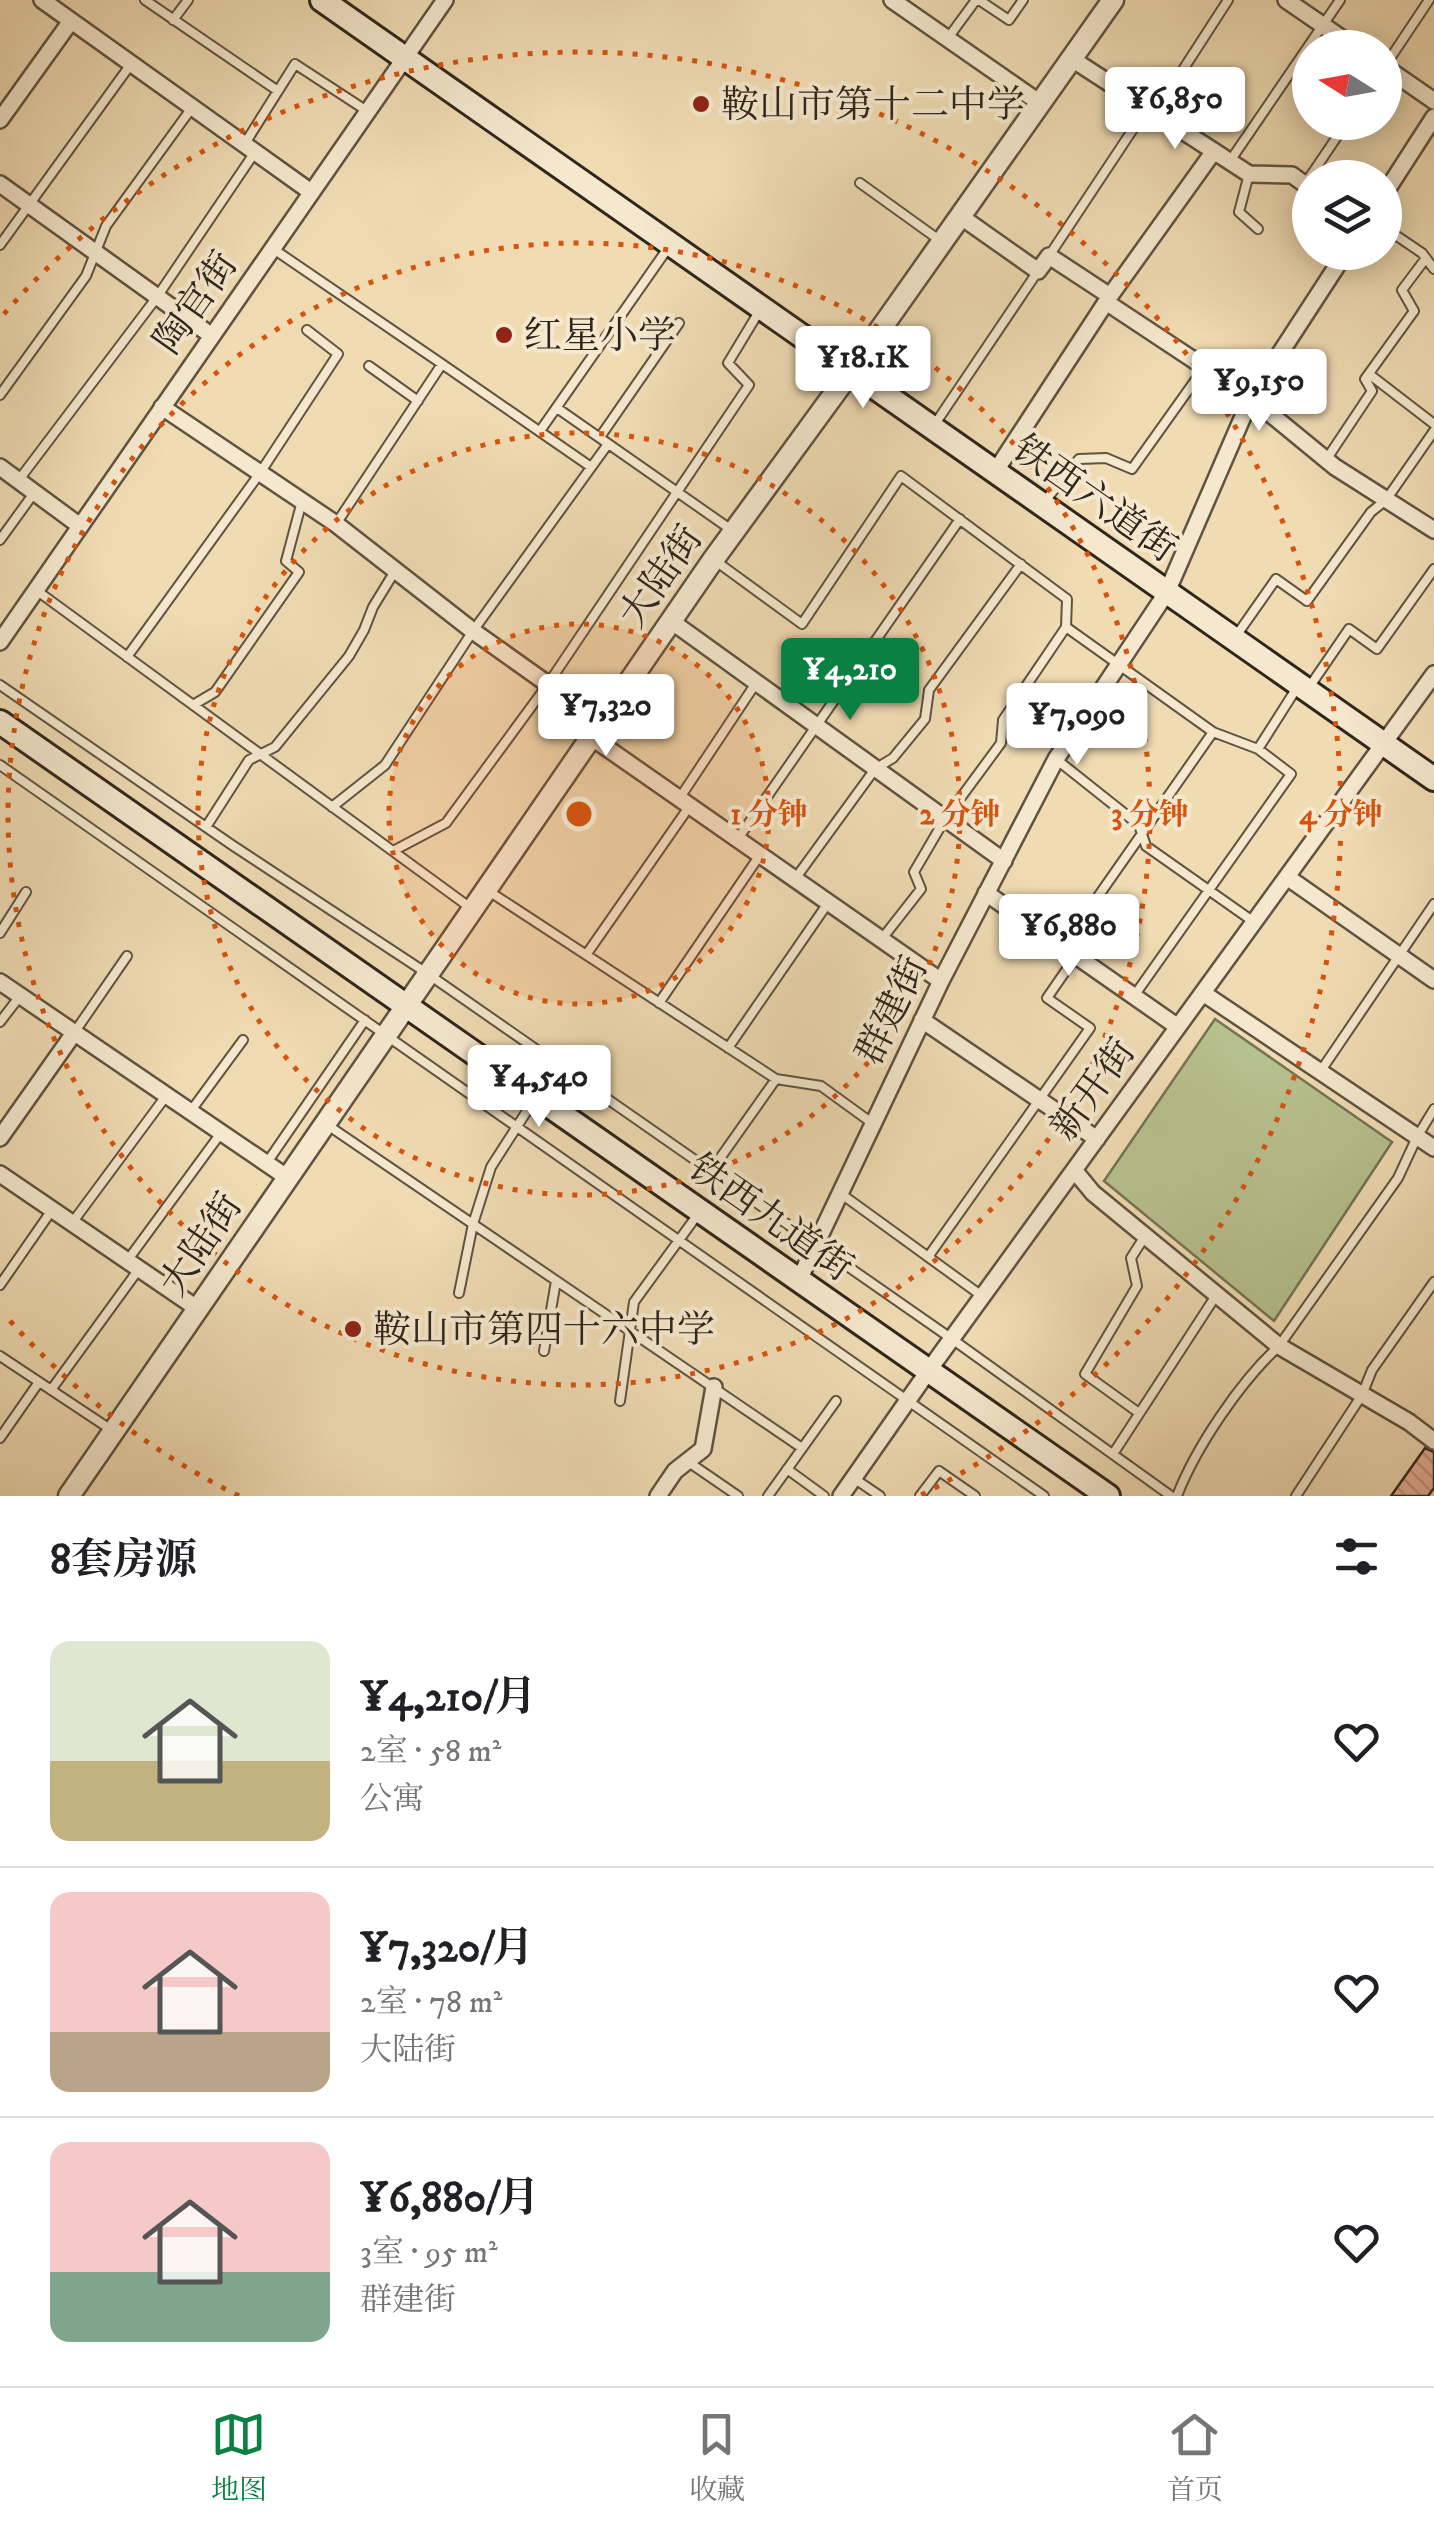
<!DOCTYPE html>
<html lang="zh">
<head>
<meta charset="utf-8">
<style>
  body { margin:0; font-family:"IM FELL DW Pica","Noto Serif SC",serif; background:#f6f6f6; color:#202124; height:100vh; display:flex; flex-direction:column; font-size:38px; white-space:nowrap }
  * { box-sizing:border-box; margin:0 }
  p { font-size:32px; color:#757577 }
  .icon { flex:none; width:55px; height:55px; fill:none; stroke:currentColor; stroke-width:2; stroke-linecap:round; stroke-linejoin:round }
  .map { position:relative; height:1496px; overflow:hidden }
  .drawer { display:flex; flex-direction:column; background:#fff; flex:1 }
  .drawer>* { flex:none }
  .needle { width:65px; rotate:281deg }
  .buttons { position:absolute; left:1292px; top:30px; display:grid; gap:20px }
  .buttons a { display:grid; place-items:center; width:110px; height:110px; border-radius:50%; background:#fff; box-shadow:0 5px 25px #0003; font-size:50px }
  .price { position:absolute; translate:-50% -85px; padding:0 22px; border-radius:10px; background:#fff; color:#222; font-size:32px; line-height:65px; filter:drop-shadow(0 2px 5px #0008) }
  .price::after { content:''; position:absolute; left:50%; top:60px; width:30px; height:22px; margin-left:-15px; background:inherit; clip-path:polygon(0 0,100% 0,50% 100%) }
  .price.on { background:#0b8043; color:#fff }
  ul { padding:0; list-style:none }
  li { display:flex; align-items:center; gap:30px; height:250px; padding:0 50px }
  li+li { border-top:2px solid #e0e0e0 }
  li span { display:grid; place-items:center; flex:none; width:280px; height:200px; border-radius:20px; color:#555 }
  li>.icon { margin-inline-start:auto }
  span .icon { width:120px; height:120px; fill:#fffc; stroke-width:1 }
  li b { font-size:42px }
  h2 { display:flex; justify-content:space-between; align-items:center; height:120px; padding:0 50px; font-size:42px }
  .tabs { display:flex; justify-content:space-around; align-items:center; height:140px; border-top:2px solid #e0e0e0; background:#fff; font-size:28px; color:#757577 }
  .tabs a { display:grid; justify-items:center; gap:5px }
  .tabs .on { color:#0b8043 }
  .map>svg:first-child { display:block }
</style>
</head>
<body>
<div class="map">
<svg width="1434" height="1496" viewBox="0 0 1434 1496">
  <defs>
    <pattern id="building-back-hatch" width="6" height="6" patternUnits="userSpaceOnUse" patternTransform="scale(2.5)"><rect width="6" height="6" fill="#e9b09a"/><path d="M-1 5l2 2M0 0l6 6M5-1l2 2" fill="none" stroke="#c89784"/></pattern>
  </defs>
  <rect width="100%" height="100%" fill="#f0dbb3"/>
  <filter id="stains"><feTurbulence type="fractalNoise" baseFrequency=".002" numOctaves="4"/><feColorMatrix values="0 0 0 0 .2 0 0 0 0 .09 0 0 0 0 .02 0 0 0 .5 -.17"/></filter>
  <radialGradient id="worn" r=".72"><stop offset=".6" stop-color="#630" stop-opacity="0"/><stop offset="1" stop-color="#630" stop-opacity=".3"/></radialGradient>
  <!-- park -->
  <path fill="#b7c18f" stroke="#737455" stroke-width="2.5" d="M1215,1019L1392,1142L1274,1321L1104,1181Z"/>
  <!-- building -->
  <path fill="url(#building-back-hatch)" stroke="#2f261b" stroke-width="2.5" d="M1425,1448L1434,1452V1488L1428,1496H1391Z"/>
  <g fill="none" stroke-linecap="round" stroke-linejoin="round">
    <!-- service casing -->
    <g stroke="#5f5341" stroke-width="12">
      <path id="service" d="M145,0L278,91
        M979,0L1009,20L1023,0
        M173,20L188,0
        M948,38L976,0
        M1385,66L1429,0
        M1155,113L1228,0
        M244,145L295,64L367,111
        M1230,161L1340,0
        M1249,174L1239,212L1258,229
        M860,183L942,242
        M1305,184L1347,122
        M1385,228L1422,253L1434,269
        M0,245L131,64
        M272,248L442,364
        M1049,256L1147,108
        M369,366L418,401
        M1369,374L1434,424
        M0,395L86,276L106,226L191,109
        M557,408L733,531
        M935,424L1038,271
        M540,431L668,248
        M600,437L679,323
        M1326,460L1372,391L1365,379L1414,311L1402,290L1426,258
        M18,481L157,297L255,152
        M1045,501L1079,459L1106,458L1132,469L1204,368
        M336,524L442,364L591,467
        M0,540L34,493
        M717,562L802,624L901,476L1067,599L1066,627L1213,732L1083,918
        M36,590L472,909
        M1236,636L1276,579L1307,601L1371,512L1386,500L1434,431
        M127,657L260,473L338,354L307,330
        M0,685L232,845L428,974L952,1339L1171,1496
        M1310,686L1349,629L1377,649L1434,569
        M193,705L215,692L299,572L286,561L302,501
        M1258,749L1298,686
        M1056,759L1139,825L1146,846L1254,922
        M0,765L1044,1496
        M679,799L756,683
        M332,807L385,765L473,631L608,444
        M206,827L249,760L275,747L349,656L364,630L373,607L395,571
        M737,840L960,519
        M393,851L446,823L548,684L749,385L728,363L760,310
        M795,879L875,769L893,758L925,719L929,690L1021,564
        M490,892L776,1079L821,1086L872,1123
        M0,933L26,892
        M881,940L921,889L914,872L945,819L1001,743L1003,720L1066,627
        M586,955L689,807
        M1134,996L1291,774L1258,749L1213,732
        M659,1003L760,855
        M0,1022L20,996
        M74,1033L127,956
        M728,1048L828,903
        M1320,1072L1434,904
        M190,1112L243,1040
        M326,1124L802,1448
        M266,1164L365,1020
        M711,1171L776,1079
        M840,1193L982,1296
        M72,1223L166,1096
        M928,1257L1090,1028L1047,998L1076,956
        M127,1261L221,1133
        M0,1285L52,1210
        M459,1293L473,1224L491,1167L534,1100
        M544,1351L556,1281
        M0,1356L113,1431
        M51,1390L139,1269
        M620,1401L634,1302L698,1214
        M1139,1413L1085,1374L1137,1286L1131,1258L1145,1236
        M0,1438L39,1382
        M1113,1454L1217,1294
        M687,1461L738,1496
        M787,1469L824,1496
        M855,1479L880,1496
        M768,1496L836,1401
        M920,1496L939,1471L975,1496
        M1177,1496C1196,1447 1240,1382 1279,1346L1398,1178L1417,1137L1434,1109
        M1296,1496L1362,1395L1372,1370L1434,1282"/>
    </g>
    <!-- minor casing -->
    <g stroke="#5f5341" stroke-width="20">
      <path id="minor" d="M42,0L311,192
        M892,0L1040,103
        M1286,0L1356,48
        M1072,59L1249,174L1292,175L1310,188
        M1385,67L1434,101
        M0,120L71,21
        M0,184L212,336
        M1385,193L1434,117
        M960,216L1038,271L1049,256L1110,296
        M1106,302L1251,398L1335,467L1434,530
        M162,407L336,524L473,631L601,722
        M0,467L80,526
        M995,472L1110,296L1214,151
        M671,621L1004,861
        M0,642L445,0
        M591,737L941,981
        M1287,877L1434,980
        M986,893L1178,1027
        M0,982L288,1178
        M1203,993L1434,1148
        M922,1020L1097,1139
        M0,1138L74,1033
        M1074,1170L1093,1193L1279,1346L1409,1422L1434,1441
        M0,1174L198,1309
        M799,1280L941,981L1056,759L1167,592L1251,398L1346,252
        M658,1496L675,1471L703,1449L714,1387
        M841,1496L929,1370L1434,674"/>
    </g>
    <!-- tertiary casing -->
    <g stroke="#5f5341" stroke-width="25">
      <path id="tertiary" d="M69,1496L713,560L851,371L1113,0"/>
    </g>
    <!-- secondary casing -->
    <g stroke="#2f261b" stroke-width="28">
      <path id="secondary" d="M322,0L1434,779
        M0,722L1108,1496"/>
    </g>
    <!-- service -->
    <use href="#service" stroke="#f5e8ce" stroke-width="8"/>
    <!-- minor -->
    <use href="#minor" stroke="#f5e8ce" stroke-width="15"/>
    <!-- tertiary -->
    <use href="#tertiary" stroke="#f5e8ce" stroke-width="20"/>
    <!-- secondary -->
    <use href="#secondary" stroke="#f5e8ce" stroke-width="22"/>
  </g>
  <!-- distance rings -->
  <circle cx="579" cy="814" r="190" fill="#d6540e" fill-opacity=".12"/>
  <g fill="none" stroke="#d6540e" stroke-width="5" stroke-dasharray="5 10">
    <circle cx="579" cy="814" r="190"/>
    <circle cx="579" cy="814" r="381"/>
    <circle cx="579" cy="814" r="571"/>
    <path d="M239 1496A762 762 0 0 1 4 1314M4 314A762 762 0 1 1 919 1496"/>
  </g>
  <!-- markers -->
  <g fill="#8f2418" stroke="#f5e8ce" stroke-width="4">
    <circle cx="701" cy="104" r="10"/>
    <circle cx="504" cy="335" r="10"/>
    <circle cx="353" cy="1329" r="10"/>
  </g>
  <g text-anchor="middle" stroke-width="8" stroke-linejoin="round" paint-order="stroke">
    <!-- poi labels -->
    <g font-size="38" fill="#2f261b" stroke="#f5e8ce" text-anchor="start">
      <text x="721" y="117">鞍山市第十二中学</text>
      <text x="524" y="348">红星小学</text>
      <text x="373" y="1342">鞍山市第四十六中学</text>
    </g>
    <!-- street labels -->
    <g font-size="38" fill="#2f261b" stroke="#f5e8ce">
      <text transform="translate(195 302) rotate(-55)" y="13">陶官街</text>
      <text transform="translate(1095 498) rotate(35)" y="13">铁西六道街</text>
      <text transform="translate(660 576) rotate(-55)" y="13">大陆街</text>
      <text transform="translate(891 1010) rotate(-64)" y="13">群建街</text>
      <text transform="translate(1092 1089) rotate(-54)" y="13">新开街</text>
      <text transform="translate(771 1217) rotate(35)" y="13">铁西九道街</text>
      <text transform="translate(200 1244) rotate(-56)" y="13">大陆街</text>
    </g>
  </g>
  <circle cx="579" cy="814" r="15" fill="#d6540e" stroke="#f5e8ce" stroke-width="5"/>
  <g font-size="30" text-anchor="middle" font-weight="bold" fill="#d6540e" stroke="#f5e8ce" stroke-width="8" stroke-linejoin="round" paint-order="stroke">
    <text x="769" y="824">1 分钟</text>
    <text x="960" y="824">2 分钟</text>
    <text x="1150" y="824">3 分钟</text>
    <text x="1341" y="824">4 分钟</text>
  </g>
  <rect width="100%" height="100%" filter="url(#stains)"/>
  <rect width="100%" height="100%" fill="url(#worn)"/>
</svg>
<div class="buttons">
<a><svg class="needle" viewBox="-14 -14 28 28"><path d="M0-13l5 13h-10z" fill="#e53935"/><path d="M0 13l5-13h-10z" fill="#757577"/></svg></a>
<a><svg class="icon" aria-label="layers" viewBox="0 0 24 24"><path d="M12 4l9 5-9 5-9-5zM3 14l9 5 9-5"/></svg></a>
</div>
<b class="price" style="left:1175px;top:152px">¥6,850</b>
<b class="price" style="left:863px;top:411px">¥18.1K</b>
<b class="price" style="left:1259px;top:434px">¥9,150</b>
<b class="price on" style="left:850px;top:723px">¥4,210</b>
<b class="price" style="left:606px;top:759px">¥7,320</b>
<b class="price" style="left:1077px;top:768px">¥7,090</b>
<b class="price" style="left:1069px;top:979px">¥6,880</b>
<b class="price" style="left:539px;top:1130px">¥4,540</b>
</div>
<section class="drawer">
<h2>8套房源<svg class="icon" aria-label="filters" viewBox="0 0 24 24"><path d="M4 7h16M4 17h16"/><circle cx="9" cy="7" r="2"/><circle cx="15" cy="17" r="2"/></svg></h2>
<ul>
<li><span style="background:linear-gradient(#dfe7d0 60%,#c2b280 0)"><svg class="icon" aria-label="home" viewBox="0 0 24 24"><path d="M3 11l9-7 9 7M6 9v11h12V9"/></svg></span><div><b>¥4,210/月</b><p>2室 · 58 m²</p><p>公寓</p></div><svg class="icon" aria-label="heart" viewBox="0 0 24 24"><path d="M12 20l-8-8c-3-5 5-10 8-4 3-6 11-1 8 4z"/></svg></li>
<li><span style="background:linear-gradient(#f6c9c9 70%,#b9a48a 0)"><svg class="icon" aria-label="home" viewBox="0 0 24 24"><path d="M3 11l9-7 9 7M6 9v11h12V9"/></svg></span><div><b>¥7,320/月</b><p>2室 · 78 m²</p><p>大陆街</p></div><svg class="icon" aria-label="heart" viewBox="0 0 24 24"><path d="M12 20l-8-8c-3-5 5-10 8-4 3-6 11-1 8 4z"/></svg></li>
<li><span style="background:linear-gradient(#f6c9c9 65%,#7fa58c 0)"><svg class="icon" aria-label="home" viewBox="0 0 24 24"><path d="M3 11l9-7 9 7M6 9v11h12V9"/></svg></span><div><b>¥6,880/月</b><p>3室 · 95 m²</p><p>群建街</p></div><svg class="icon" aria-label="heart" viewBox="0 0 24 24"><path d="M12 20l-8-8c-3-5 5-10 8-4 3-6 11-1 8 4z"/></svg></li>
</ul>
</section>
<nav class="tabs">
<a class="on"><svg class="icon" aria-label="map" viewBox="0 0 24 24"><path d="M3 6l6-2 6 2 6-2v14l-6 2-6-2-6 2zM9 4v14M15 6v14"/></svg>地图</a>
<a><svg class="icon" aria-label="saved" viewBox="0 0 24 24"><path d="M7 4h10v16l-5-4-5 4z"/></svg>收藏</a>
<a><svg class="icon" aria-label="home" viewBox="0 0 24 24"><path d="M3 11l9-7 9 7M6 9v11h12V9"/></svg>首页</a>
</nav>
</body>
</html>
